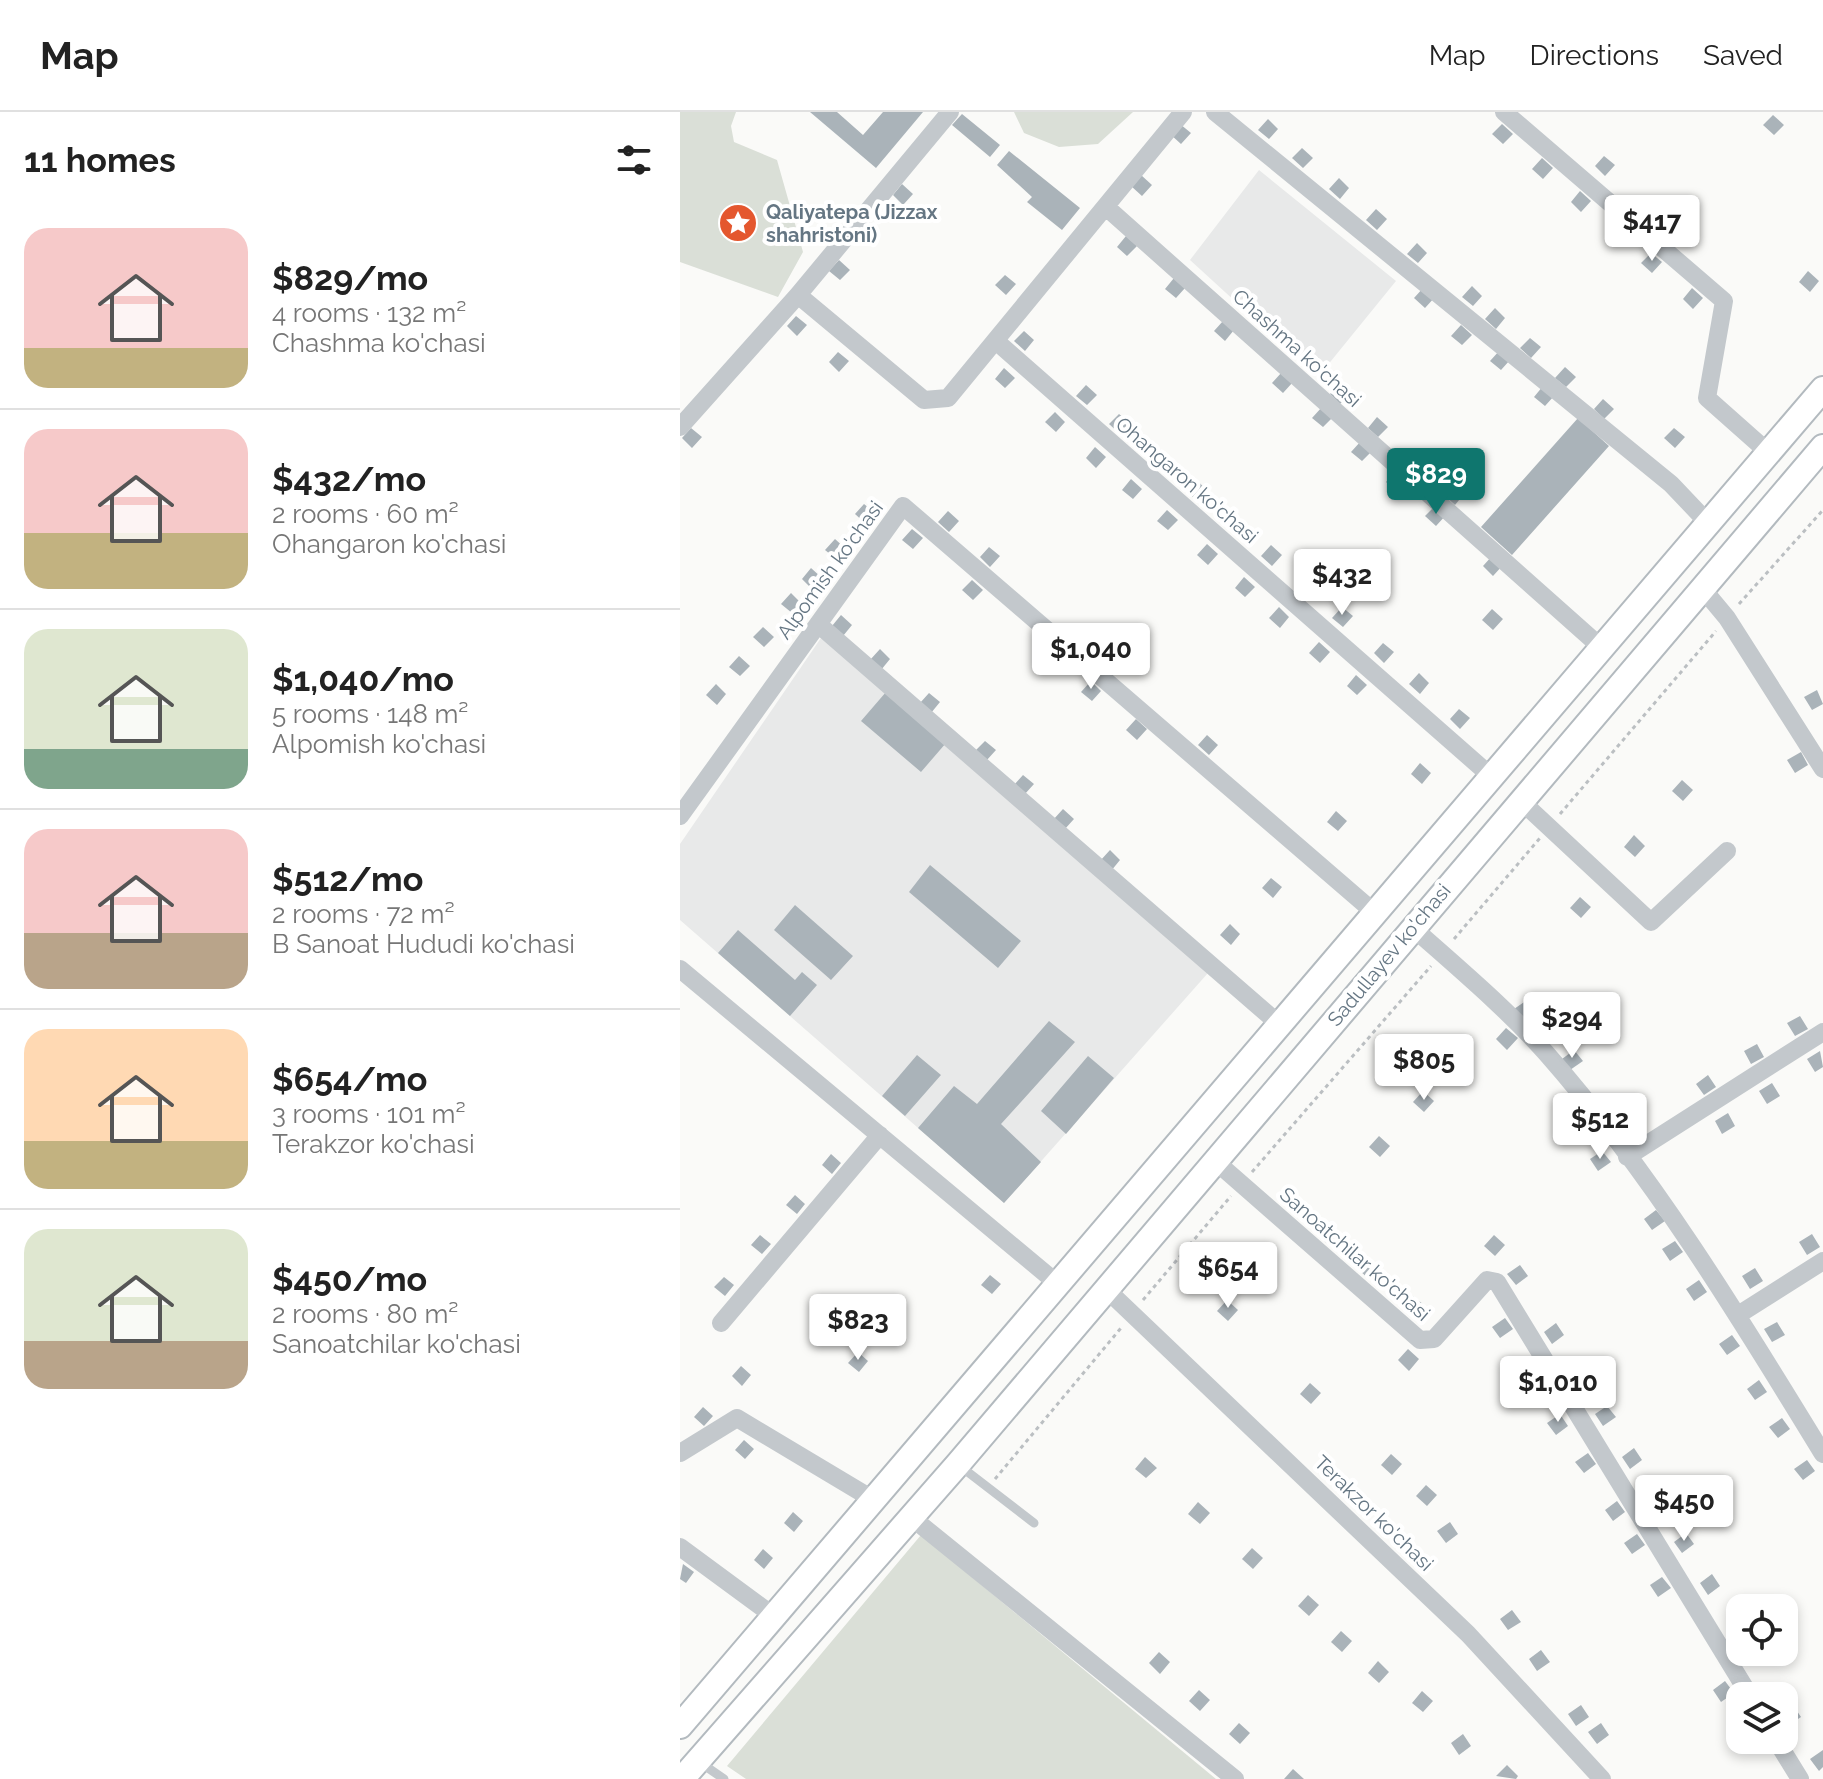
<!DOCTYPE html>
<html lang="en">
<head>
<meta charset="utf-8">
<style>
  body { margin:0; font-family:Raleway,sans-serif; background:#f2f2f2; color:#222; height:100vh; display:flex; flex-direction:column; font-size:30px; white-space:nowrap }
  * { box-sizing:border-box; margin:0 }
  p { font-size:26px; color:#767676 }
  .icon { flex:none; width:44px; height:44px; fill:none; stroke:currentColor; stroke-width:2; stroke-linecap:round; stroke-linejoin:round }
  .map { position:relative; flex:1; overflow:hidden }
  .side { display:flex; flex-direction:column; background:#fff; width:680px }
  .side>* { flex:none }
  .buttons { position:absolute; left:1046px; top:1482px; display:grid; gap:16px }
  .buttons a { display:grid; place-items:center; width:72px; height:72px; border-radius:16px; background:#fff; box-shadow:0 4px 12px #0003; font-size:40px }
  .price { position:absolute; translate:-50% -68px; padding:0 18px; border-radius:8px; background:#fff; color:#222; font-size:26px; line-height:52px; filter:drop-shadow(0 2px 4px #0008) }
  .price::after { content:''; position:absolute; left:50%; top:48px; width:24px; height:18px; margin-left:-12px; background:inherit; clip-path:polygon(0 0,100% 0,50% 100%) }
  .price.selected { background:#0f766e; color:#fff }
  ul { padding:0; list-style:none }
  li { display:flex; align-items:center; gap:24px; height:200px; padding:0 24px }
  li+li { border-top:2px solid #e0e0e0 }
  li span { display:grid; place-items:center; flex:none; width:224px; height:160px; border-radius:24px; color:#555 }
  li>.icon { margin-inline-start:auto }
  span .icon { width:96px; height:96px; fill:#fffc; stroke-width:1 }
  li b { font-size:34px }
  h2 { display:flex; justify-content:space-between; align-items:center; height:96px; padding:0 24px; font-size:34px }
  header { display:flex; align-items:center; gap:48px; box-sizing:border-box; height:112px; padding:0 40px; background:#fff; border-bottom:2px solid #e0e0e0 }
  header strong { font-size:38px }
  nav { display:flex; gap:44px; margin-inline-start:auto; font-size:28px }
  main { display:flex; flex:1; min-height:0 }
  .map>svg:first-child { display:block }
</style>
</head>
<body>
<header>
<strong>Map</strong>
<nav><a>Map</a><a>Directions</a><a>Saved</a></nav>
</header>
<main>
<section class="side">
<h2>11 homes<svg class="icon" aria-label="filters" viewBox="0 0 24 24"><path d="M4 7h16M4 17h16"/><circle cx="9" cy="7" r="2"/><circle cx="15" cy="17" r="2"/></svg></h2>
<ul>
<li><span style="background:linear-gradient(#f6c9c9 75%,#c2b280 0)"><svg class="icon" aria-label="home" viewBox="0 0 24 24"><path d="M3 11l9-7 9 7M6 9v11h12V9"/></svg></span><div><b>$829/mo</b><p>4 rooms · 132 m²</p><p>Chashma ko'chasi</p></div></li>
<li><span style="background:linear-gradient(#f6c9c9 65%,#c2b280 0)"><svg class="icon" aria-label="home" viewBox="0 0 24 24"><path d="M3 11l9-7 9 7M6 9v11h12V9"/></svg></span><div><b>$432/mo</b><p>2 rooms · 60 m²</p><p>Ohangaron ko'chasi</p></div></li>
<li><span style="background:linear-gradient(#dfe7d0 75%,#7fa58c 0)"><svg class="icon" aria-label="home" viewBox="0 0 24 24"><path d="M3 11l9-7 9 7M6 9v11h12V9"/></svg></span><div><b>$1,040/mo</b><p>5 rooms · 148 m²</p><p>Alpomish ko'chasi</p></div></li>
<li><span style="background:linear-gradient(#f6c9c9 65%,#b9a48a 0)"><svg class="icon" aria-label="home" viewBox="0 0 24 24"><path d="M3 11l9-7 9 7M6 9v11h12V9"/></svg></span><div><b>$512/mo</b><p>2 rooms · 72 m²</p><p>B Sanoat Hududi ko'chasi</p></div></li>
<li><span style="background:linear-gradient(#ffd9b3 70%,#c2b280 0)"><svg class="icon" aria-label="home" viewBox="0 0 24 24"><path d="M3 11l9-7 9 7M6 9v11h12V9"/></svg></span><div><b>$654/mo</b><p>3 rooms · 101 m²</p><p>Terakzor ko'chasi</p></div></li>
<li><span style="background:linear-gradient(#dfe7d0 70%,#b9a48a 0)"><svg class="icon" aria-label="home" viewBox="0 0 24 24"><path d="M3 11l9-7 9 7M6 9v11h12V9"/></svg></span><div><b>$450/mo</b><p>2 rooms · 80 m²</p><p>Sanoatchilar ko'chasi</p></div></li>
</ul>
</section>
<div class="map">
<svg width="1143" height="1667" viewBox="0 0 1143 1667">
  <rect width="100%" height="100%" fill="#fafaf8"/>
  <!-- built -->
  <path fill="#e8e9e9" d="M579,58L716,169L638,265L510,148Z
    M143,523L528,861L324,1091L0,808V732Z"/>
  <!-- green -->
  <path fill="#dadfd7" d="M0,0H56L51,14L54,30L97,48L123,140L98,185L0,150Z
    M334,0H453L418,32L379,35L344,21Z
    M241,1423L536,1667H66L47,1654Z"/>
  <!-- building -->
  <path fill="#aab3b9" d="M130,0H157L183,23L203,0H243L196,56Z
    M282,2L320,33L310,45L272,13Z
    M1093,3L1104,13L1094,23L1083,13Z
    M588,7L598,17L589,27L578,18Z
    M500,12L511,21L501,32L490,22Z
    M822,12L833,22L823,32L812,22Z
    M622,36L633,46L623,56L612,46Z
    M329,39L400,96L382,118L347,90L352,85L317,53Z
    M924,44L935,53L925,64L915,54Z
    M862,46L873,56L863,67L852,57Z
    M461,63L472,73L462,84L451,74Z
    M659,66L669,76L660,87L649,77Z
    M222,72L233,82L223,93L213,83Z
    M900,79L911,89L901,100L891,90Z
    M696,97L707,107L697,118L686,108Z
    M187,113L198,123L188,134L178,124Z
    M940,114L951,123L941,134L931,125Z
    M446,124L457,134L447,144L437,135Z
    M737,131L747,141L738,151L727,142Z
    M971,141L982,150L972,161L961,151Z
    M159,148L170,158L160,168L149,159Z
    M1128,159L1139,169L1130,180L1119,170Z
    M325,163L336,172L326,183L315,173Z
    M494,166L505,176L496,186L485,177Z
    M792,174L802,184L793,194L782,185Z
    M744,175L755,185L745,196L734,186Z
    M1012,176L1023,186L1013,197L1003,187Z
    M815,196L825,206L816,217L805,207Z
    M116,204L127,213L117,224L107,214Z
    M543,209L554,218L545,229L534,219Z
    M781,213L792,223L782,233L771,224Z
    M344,219L354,228L345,239L334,229Z
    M850,226L861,235L851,246L840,236Z
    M820,238L830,248L821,258L810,249Z
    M158,240L169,249L159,260L149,250Z
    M885,255L896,265L886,275L875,266Z
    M324,256L335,266L325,276L315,267Z
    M602,260L613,270L603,281L592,271Z
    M659,271L670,281L660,292L650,282Z
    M406,273L417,283L407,293L396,284Z
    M863,274L874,284L865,294L854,285Z
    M923,287L934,297L924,307L914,297Z
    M642,295L653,305L643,315L632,306Z
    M375,300L385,310L376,320L365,310Z
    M439,302L450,311L440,322L429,312Z
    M697,305L708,315L698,325L688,316Z
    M898,306L929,334L832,443L801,415Z
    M11,316L22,325L12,336L2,326Z
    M994,316L1005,325L995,336L984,326Z
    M681,329L692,339L682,349L671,340Z
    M415,335L426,345L416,356L406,346Z
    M478,335L488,345L479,355L468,346Z
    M737,341L748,351L739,361L728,352Z
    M716,359L727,369L717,380L706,370Z
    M514,366L525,376L515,387L504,377Z
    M451,367L462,377L453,387L442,378Z
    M773,373L784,382L775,393L764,383Z
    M184,392L195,401L186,412L175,402Z
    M755,394L766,403L756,414L745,404Z
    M487,398L498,408L488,418L477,409Z
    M268,399L279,409L269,420L258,410Z
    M553,400L563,410L554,420L543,411Z
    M232,417L243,426L233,437L222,428Z
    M155,427L166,437L156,447L145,438Z
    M527,432L538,442L528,453L517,443Z
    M591,433L602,443L592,454L581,444Z
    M309,435L320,444L310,455L300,445Z
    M812,444L823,453L813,464L803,454Z
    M131,456L142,466L132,477L122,467Z
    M564,465L575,475L565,485L555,476Z
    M628,466L639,476L630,486L619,476Z
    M292,468L303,478L293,488L282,478Z
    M111,481L121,491L112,501L101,492Z
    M599,495L609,505L600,516L589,506Z
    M662,495L673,504L663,515L652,506Z
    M812,497L823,507L813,518L802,508Z
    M161,503L172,513L163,524L152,514Z
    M83,515L94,525L84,535L73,525Z
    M639,530L650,540L640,551L629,541Z
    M703,531L714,540L704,551L694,541Z
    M423,533L434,543L425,553L414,544Z
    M200,537L210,547L201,558L190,548Z
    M375,539L386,549L377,559L366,550Z
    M59,544L70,554L60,564L49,555Z
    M739,561L749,571L740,582L729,572Z
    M676,563L687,573L677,583L667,574Z
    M411,569L421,579L412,589L401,580Z
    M36,572L46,582L37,593L26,583Z
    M1137,578L1143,592L1132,598L1124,585Z
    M206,580L266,631L241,660L181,609Z
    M249,581L260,590L251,601L240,591Z
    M779,597L790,606L780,617L770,607Z
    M456,607L467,617L457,628L446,618Z
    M527,623L538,633L529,643L518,633Z
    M305,629L316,638L306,649L295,639Z
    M1121,640L1128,653L1115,661L1107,648Z
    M740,651L751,661L742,672L731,662Z
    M343,663L354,672L344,683L334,673Z
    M1002,668L1013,678L1003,689L992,679Z
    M383,697L394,707L384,718L373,708Z
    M656,699L667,709L658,719L647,710Z
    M954,723L965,734L955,745L944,735Z
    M430,738L440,748L431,759L420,749Z
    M250,753L341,829L318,856L229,780Z
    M591,766L602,775L593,786L582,776Z
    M900,785L911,795L901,806L890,796Z
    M115,793L173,844L151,868L94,818Z
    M550,812L560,822L551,833L540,823Z
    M58,818L115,868L122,860L137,873L110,904L38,841Z
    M847,888L855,899L843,908L834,897Z
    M1120,904L1128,917L1115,924L1107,911Z
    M369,909L395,930L321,1012L361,1050L324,1091L238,1016L274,974L297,992Z
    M826,916L838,926L827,938L816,927Z
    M1077,932L1084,945L1071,952L1064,939Z
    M894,938L903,949L890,958L882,947Z
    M1140,939L1143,955L1135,960L1127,947Z
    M237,943L261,963L225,1004L202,984Z
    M408,944L434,966L386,1022L361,999Z
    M1028,963L1036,975L1024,983L1016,972Z
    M1092,971L1100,984L1087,992L1079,979Z
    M743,979L754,989L744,1000L733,990Z
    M942,988L950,1000L938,1009L930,997Z
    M891,993L900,1005L887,1014L879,1002Z
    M1048,1001L1055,1014L1042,1022L1035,1009Z
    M699,1024L710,1034L700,1045L689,1035Z
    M922,1039L931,1050L918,1059L910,1047Z
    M151,1042L161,1051L152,1062L142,1053Z
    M115,1083L125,1092L117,1102L106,1093Z
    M976,1098L985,1109L972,1118L964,1107Z
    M650,1114L662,1124L651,1135L640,1125Z
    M1132,1122L1140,1135L1127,1143L1119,1130Z
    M80,1123L91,1132L82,1142L71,1133Z
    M814,1123L825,1133L815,1144L804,1134Z
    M995,1129L1003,1140L990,1149L982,1137Z
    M586,1140L597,1150L586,1161L575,1151Z
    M689,1147L701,1157L690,1168L679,1158Z
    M840,1153L848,1164L836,1173L827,1162Z
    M1075,1156L1083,1169L1070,1177L1062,1164Z
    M310,1163L321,1172L312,1182L301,1173Z
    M44,1165L54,1173L45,1184L34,1175Z
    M1019,1168L1027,1180L1014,1189L1006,1177Z
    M733,1184L744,1193L734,1205L723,1194Z
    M547,1188L558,1198L548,1209L537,1199Z
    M825,1206L833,1217L820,1226L812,1215Z
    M1097,1210L1105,1223L1092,1230L1084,1217Z
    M876,1211L884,1223L872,1232L864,1220Z
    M1052,1223L1060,1234L1047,1243L1039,1232Z
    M728,1237L739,1247L729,1259L718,1248Z
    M178,1240L188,1249L179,1260L168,1251Z
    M61,1254L71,1263L62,1274L52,1264Z
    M856,1254L864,1266L852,1275L844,1263Z
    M904,1256L912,1267L900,1276L891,1265Z
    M1079,1268L1087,1280L1075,1288L1067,1277Z
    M630,1271L641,1281L631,1292L620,1282Z
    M927,1294L936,1305L923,1314L915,1302Z
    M23,1295L33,1304L24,1314L14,1305Z
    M880,1302L888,1314L876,1323L867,1311Z
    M1102,1306L1110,1317L1098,1326L1089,1315Z
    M64,1328L74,1337L65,1347L55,1338Z
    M954,1336L962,1348L950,1357L942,1345Z
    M908,1341L916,1352L904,1361L895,1350Z
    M711,1342L722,1352L712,1363L701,1353Z
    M465,1345L477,1356L466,1366L455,1357Z
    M1127,1348L1135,1359L1123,1368L1114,1357Z
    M746,1373L757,1383L747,1394L736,1384Z
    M982,1381L990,1393L977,1402L969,1390Z
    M937,1389L945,1400L933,1409L925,1398Z
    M518,1390L530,1401L520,1412L508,1402Z
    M113,1400L123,1409L114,1420L104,1411Z
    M770,1410L778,1422L766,1431L757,1419Z
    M1006,1421L1014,1432L1002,1441L994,1430Z
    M957,1422L965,1433L952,1442L944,1431Z
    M572,1436L583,1446L573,1457L562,1447Z
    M83,1437L93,1446L84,1457L74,1448Z
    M3,1452L14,1460L6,1471L0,1467Z
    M1032,1462L1040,1474L1028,1483L1020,1471Z
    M982,1465L991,1476L978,1485L970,1473Z
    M628,1483L639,1493L629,1504L618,1494Z
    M832,1498L841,1510L828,1518L820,1507Z
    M661,1519L672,1529L662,1540L651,1530Z
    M861,1538L870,1550L857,1559L849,1547Z
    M479,1540L490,1550L480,1562L469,1551Z
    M698,1549L709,1560L699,1571L688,1561Z
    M1045,1569L1054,1581L1041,1590L1033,1578Z
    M519,1578L530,1588L520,1599L509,1589Z
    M742,1579L753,1589L743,1600L732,1591Z
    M901,1593L909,1605L896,1614L888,1602Z
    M1113,1593L1121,1605L1109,1613L1104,1599Z
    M559,1611L570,1621L560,1632L549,1622Z
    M921,1611L929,1623L917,1632L908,1620Z
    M783,1622L791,1634L779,1643L771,1631Z
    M1143,1638V1655L1139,1659L1130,1647Z
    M827,1653L838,1664L836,1667L816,1664Z
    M613,1657L624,1667H604Z"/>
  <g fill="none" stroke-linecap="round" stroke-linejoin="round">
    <!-- secondary casing -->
    <g stroke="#b3babf" stroke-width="28">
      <path id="secondary" d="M0,1614L1143,277
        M2,1667L278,1352L1143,335"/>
    </g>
    <!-- path -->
    <path stroke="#bbbfc2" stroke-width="3" stroke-dasharray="4 4" stroke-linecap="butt" d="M1059,492L1143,398
      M880,702L1036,519
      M774,827L860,726
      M572,1060L751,854
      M463,1188L551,1084
      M315,1367L441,1216"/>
    <!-- lane -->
    <path stroke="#c3c8cc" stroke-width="9" d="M280,1354L354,1411
      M18,1649L44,1667"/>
    <!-- street -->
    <path stroke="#c3c8cc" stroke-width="18" d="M535,0L991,372L1029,412
      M824,0L1044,189L1027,286L1089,341
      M426,95L923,537
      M118,183L244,288L268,286L503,0
      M317,230L812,665
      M0,315L118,183L270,0
      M1022,476L1047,506L1143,657
      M138,512L599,912
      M841,689L971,810L1047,739
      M0,704L223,394L695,801
      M732,815C777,855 826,896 866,941C971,1060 1060,1206 1143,1342
      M0,857L378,1172
      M947,1045L1143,920
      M534,1048L740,1228L754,1227L807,1168L817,1170L1070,1584
      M426,1177L788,1522L922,1667
      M1058,1203L1143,1149
      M41,1211L200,1023
      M0,1341L57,1306L194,1388
      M231,1405L555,1667
      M0,1435L95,1505
      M1096,1628L1120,1667"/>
    <!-- secondary -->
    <use href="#secondary" stroke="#fff" stroke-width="24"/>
  </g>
  <!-- icons -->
  <defs>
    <g id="sight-disc" transform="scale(2)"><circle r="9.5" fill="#e4572e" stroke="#fff"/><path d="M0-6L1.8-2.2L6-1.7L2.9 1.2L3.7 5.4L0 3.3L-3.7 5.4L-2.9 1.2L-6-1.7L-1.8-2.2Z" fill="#fff"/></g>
  </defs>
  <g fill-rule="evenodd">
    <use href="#sight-disc" x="58" y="111"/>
  </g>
  <g text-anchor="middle" stroke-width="8" stroke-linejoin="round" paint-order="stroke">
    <!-- poi labels -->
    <g font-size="20" font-weight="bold" fill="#657683" stroke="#fff" text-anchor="start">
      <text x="86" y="107">Qaliyatepa (Jizzax<tspan x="86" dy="23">shahristoni)</tspan></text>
    </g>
    <!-- street labels -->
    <g font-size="20" fill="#657683" stroke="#fff">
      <text transform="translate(617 236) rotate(42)" y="7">Chashma ko'chasi</text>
      <text transform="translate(507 368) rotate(41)" y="7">Ohangaron ko'chasi</text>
      <text transform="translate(150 458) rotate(-54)" y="7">Alpomish ko'chasi</text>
      <text transform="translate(709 843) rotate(-50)" y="7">Sadullayev ko'chasi</text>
      <text transform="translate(675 1142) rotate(41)" y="7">Sanoatchilar ko'chasi</text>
      <text transform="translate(694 1401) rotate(44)" y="7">Terakzor ko'chasi</text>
    </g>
  </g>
</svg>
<div class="buttons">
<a><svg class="icon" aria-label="locate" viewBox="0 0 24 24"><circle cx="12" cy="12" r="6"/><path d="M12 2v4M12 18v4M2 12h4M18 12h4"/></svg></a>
<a><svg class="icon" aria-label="layers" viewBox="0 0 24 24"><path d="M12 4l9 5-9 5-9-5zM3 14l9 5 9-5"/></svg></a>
</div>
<b class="price" style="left:972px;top:151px">$417</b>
<b class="price selected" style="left:756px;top:404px">$829</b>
<b class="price" style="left:662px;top:505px">$432</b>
<b class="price" style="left:411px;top:579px">$1,040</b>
<b class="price" style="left:892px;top:948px">$294</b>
<b class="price" style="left:744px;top:990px">$805</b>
<b class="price" style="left:920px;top:1049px">$512</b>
<b class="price" style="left:548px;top:1198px">$654</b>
<b class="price" style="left:178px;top:1250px">$823</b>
<b class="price" style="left:878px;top:1312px">$1,010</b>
<b class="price" style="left:1004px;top:1431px">$450</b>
</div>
</main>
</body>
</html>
